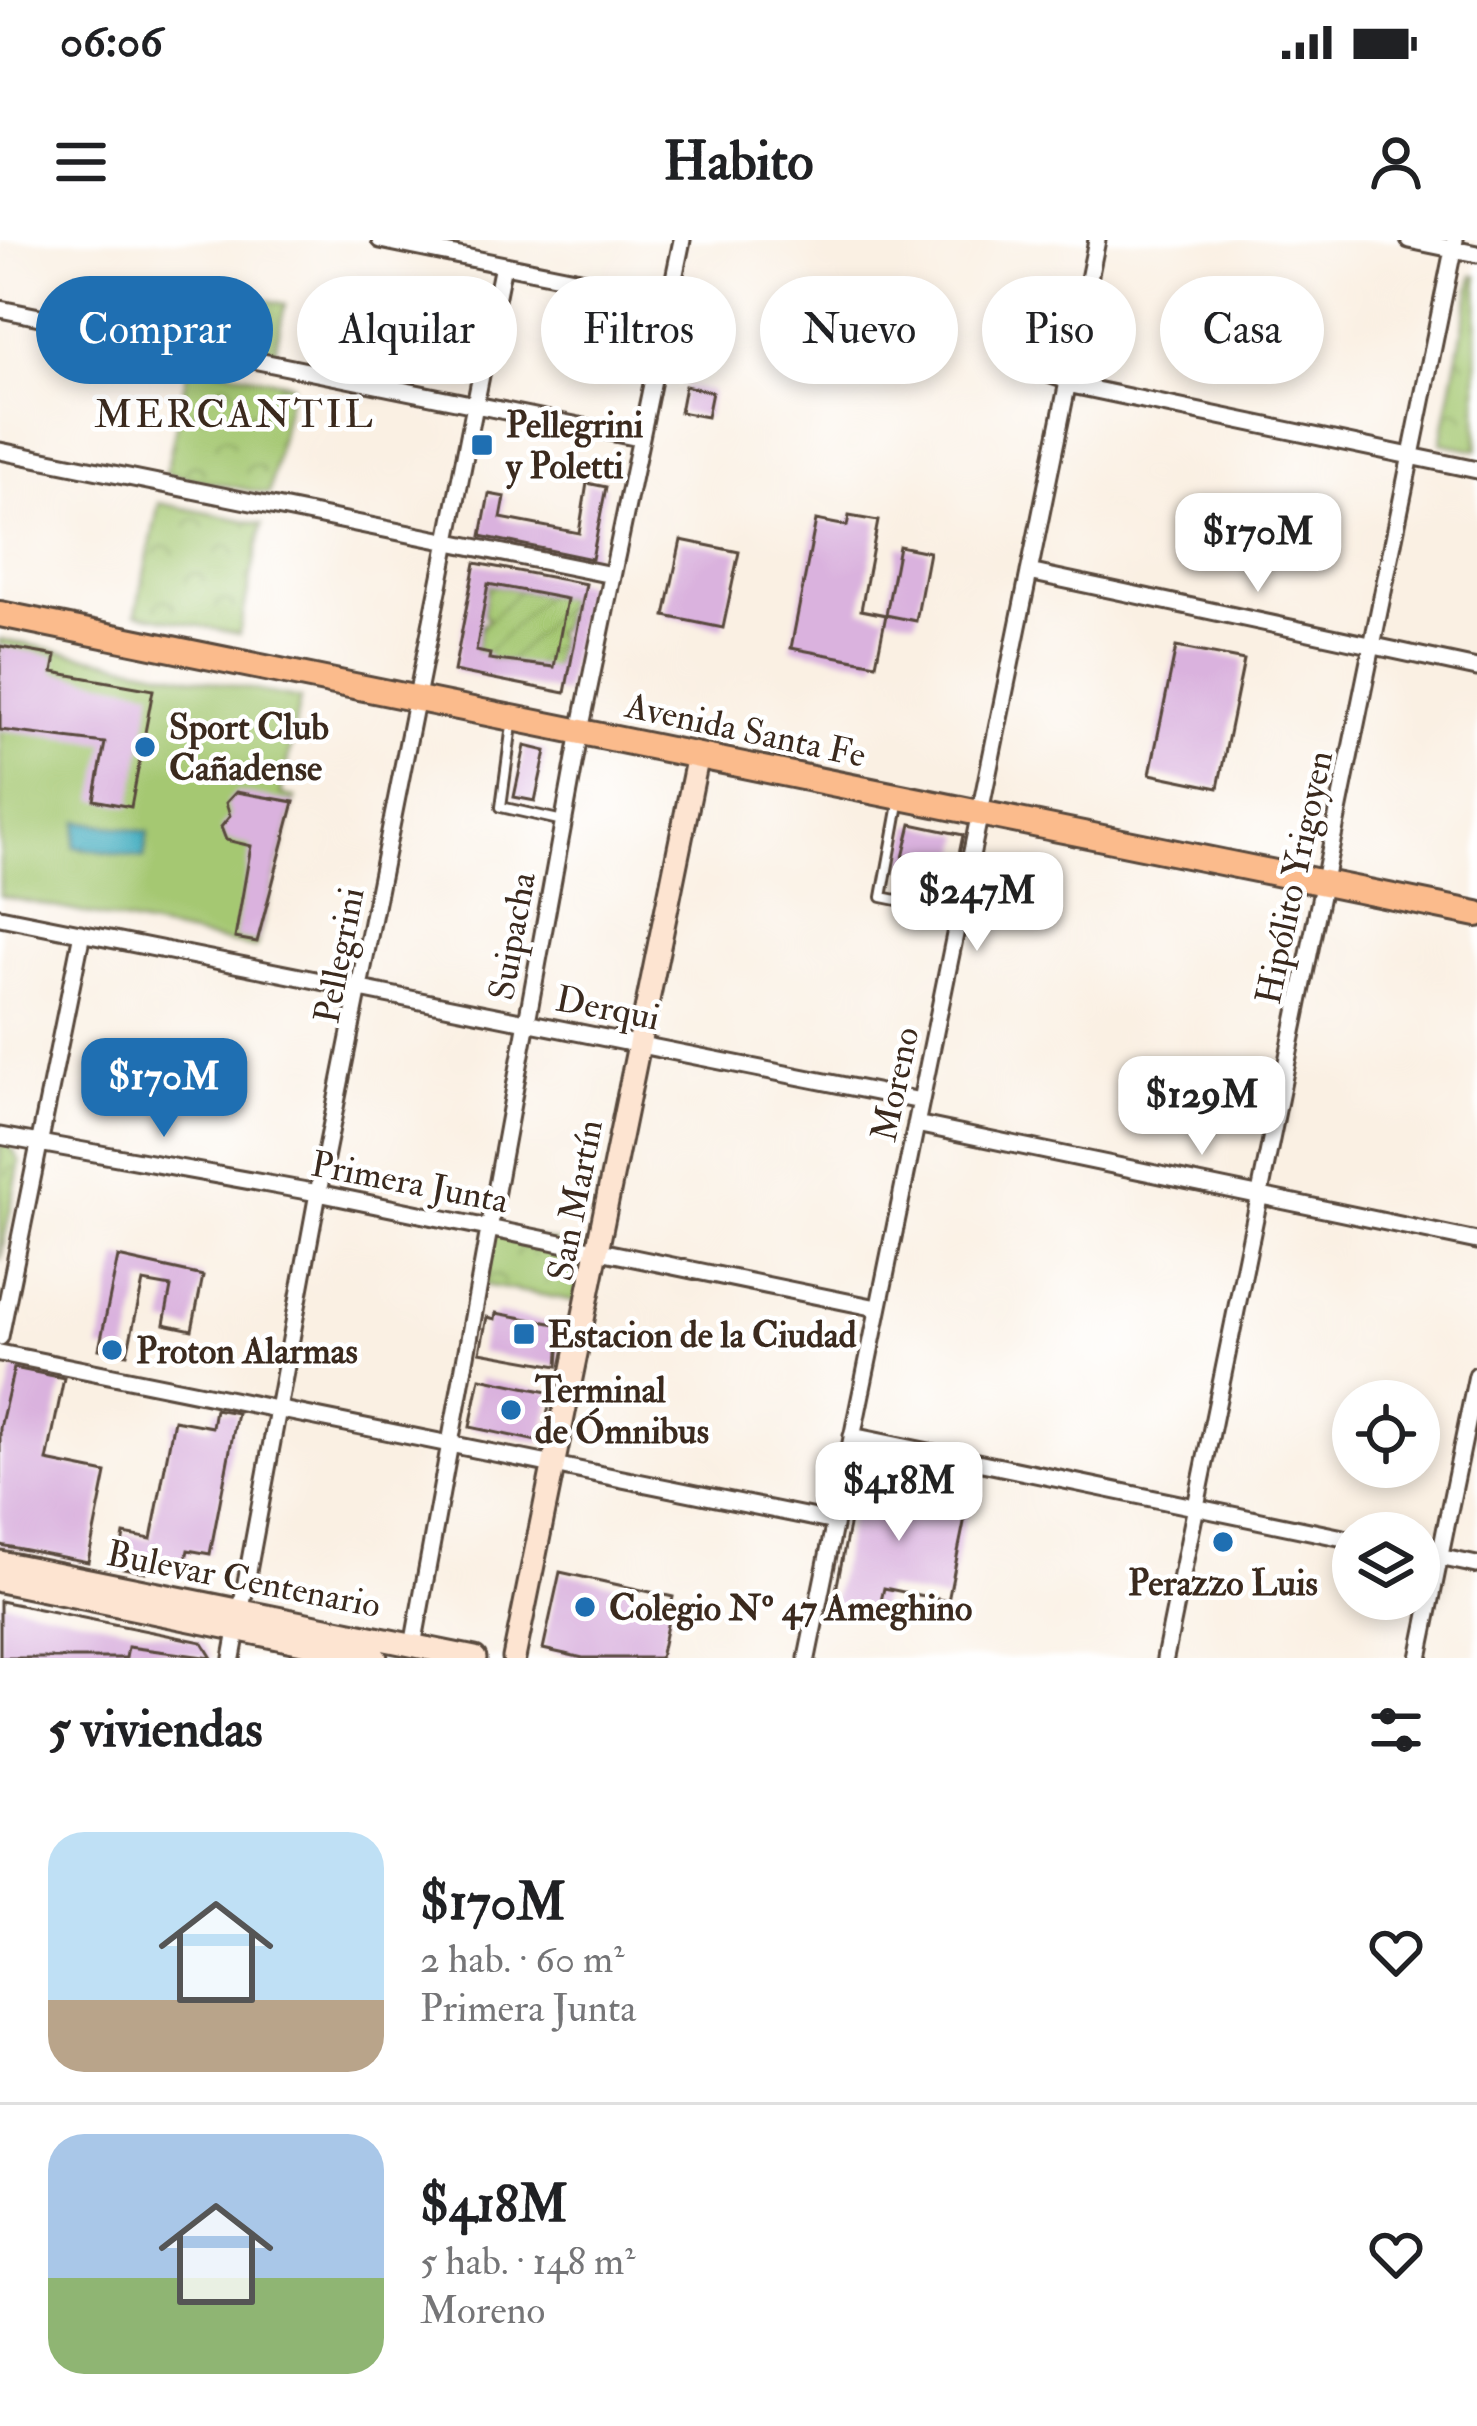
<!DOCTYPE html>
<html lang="es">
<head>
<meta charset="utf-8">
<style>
  body { margin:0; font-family:"IM FELL Double Pica",serif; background:#f2f2f2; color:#202124; height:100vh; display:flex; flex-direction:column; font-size:45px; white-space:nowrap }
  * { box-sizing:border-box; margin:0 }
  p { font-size:39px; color:#757577 }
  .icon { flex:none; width:66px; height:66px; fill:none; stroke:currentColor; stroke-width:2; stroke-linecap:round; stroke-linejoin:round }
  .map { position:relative; height:1418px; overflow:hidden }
  .drawer { display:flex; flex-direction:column; background:#fff; flex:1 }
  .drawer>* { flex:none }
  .guide { position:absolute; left:36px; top:36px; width:1407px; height:108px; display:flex; gap:24px }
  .fabs { position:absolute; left:1332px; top:1140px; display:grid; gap:24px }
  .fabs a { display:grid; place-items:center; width:108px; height:108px; border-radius:50%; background:#fff; box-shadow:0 6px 18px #0003; font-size:60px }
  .price { position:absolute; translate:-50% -102px; padding:0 27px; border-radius:24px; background:#fff; color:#222; font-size:39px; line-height:78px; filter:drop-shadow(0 3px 6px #0008) }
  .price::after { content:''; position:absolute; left:50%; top:72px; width:36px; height:27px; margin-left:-18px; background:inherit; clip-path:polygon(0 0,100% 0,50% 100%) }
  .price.selected { background:#1f6fb2; color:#fff }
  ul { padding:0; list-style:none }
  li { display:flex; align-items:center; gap:36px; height:300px; padding:0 48px }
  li+li { border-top:3px solid #e0e0e0 }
  li span { display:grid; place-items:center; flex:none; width:336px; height:240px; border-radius:36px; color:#555 }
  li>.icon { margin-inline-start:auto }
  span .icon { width:144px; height:144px; fill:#fffc; stroke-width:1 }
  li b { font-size:51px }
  h2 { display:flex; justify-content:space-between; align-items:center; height:144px; padding:0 48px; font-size:51px }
  .pill { padding:0 42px; border-radius:54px; background:#fff; box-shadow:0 6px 18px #0003; font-size:42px; line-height:108px }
  .pill.selected { background:#1f6fb2; color:#fff }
  .status { display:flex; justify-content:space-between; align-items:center; height:84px; padding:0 60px; background:#fff; direction:ltr }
  .status svg { height:33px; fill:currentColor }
  header { display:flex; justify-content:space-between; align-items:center; height:156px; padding:0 48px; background:#fff; font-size:54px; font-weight:700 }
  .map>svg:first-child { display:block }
</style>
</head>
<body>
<div class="status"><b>06:06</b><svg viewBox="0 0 49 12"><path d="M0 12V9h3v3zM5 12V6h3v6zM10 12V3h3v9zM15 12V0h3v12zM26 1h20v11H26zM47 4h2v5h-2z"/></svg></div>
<header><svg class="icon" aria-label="menu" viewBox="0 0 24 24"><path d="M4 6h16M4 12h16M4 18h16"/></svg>Habito<svg class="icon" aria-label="person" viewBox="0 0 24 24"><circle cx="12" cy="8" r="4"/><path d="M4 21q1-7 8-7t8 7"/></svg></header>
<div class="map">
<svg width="1477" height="1418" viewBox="0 0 1477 1418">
  <defs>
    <pattern id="park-crowns" width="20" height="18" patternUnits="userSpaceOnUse" patternTransform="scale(3)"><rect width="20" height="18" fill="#a5c872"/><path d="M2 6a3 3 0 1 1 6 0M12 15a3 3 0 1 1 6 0" fill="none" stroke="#88a35d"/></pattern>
    <pattern id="garden-furrows" width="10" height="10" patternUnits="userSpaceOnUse" patternTransform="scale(3)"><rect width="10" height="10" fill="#a5c872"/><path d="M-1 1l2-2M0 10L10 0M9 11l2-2" fill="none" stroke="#88a35d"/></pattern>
  </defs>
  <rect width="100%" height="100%" fill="#fff"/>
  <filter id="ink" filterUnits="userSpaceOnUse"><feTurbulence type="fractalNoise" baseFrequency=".00833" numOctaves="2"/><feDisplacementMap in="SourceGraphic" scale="24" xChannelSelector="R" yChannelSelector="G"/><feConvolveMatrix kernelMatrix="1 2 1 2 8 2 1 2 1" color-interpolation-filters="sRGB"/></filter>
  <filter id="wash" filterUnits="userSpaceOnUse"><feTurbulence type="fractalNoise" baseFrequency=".004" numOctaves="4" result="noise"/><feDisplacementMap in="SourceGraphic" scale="48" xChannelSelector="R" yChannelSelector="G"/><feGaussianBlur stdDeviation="2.7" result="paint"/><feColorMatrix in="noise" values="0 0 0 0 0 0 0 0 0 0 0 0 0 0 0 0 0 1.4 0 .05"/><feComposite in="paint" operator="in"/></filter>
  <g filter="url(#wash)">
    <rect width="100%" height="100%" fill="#faf0e3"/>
    <!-- park -->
    <path fill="url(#park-crowns)" stroke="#707948" stroke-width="3" d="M1473,36H1477V210L1441,203Z
      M204,47L285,64L274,115L193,99Z
      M189,123L292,144L269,254L166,233Z
      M159,263L262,284L239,394L136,373Z
      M0,903L10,905L20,922L0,1021Z
      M488,988L597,1010L587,1063L478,1044Z"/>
    <!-- garden -->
    <path fill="url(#garden-furrows)" stroke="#707948" stroke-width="3" d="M488,344L567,359L561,388L554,392L558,403L553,430L475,416L481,386L488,379L483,373Z"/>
    <!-- pitch -->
    <path fill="#a5c872" stroke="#707948" stroke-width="3" d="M0,399L300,459L281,554L295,558L256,708L0,656Z"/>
    <!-- water -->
    <path fill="#3eaabd" stroke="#3c6a6e" stroke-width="3" d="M78,581L148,592L144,618L74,607Z"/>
    <g id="blocks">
      <!-- building -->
      <path fill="#dab2de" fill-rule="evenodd" d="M685,146L712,152L707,177L680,172Z
        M587,243L606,247L592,319L481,296L489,254L505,257L501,278L579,293Z
        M849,276L878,281L861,370L886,375L876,424L791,408L816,280L847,286Z
        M681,300L739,312L723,388L665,376Z
        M899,306L929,312L916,381L886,375Z
        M475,323L586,344L565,453L454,431ZM488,344L567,359L554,427L489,419L490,414L476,411Z
        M0,406L56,416L53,432L153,450L131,567L94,560L105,503L0,490Z
        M1176,407L1244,420L1218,548L1150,534Z
        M525,506L546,511L535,561L514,557Z
        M236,552L294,562L257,702L235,698L251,606L226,600L221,587L230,576L226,563Z
        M911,584L963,595L955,634L902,622Z
        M118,1017L203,1036L192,1090L164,1084L171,1047L143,1042L127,1114L99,1109Z
        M496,1073L561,1085L558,1126L480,1112L487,1077L495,1079Z
        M14,1128L64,1138L47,1221L106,1233L88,1322L0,1305V1188Z
        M480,1138L552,1153L541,1202L470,1187Z
        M215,1169L237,1173L210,1314L188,1310L184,1328L147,1321L145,1332L118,1327L124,1294L151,1299L174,1180L212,1187Z
        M859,1236L969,1258L948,1361L884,1348L878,1374L833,1365Z
        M560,1332L673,1357L660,1418H583L543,1409Z
        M0,1361L202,1402L212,1418L128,1407L126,1418H0Z"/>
    </g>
  </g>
  <g filter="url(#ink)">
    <use href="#blocks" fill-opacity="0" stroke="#58483c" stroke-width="3"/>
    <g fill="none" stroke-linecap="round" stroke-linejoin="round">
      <!-- service casing -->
      <g stroke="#58483c" stroke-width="14">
        <path id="service" d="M669,58L707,67
          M1032,132L1066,144
          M512,485L501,567L563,581
          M899,564L882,657L957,672"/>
      </g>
      <!-- minor casing -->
      <g stroke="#58483c" stroke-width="21">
        <path id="minor" d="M380,0L669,58
          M1409,0L1477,14
          M0,69L639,198
          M1067,144L1477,230
          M0,211L612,335
          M1029,332L1477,428
          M0,677L921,861
          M916,884L1477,1001
          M0,896L318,953L877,1068
          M0,1097L82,693
          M0,1113L835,1282
          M852,1196L1353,1300
          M1419,1313L1477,1325
          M413,1406L580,491L682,0
          M232,1418L318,953L503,25
          M807,1418L1097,0
          M1165,1418L1455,0
          M1419,1418L1477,1135"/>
      </g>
      <!-- secondary casing -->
      <g stroke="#58483c" stroke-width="27">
        <path id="secondary" d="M0,1322L475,1418
          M0,1341L376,1418
          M514,1418L698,515"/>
      </g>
      <!-- primary casing -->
      <g stroke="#58483c" stroke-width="30">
        <path id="primary" d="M0,374L1477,674"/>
      </g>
      <!-- service -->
      <use href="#service" stroke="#fff" stroke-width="8"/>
      <!-- minor -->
      <use href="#minor" stroke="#fff" stroke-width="15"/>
      <!-- secondary -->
      <use href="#secondary" stroke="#fde4d1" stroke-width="21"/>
      <!-- primary -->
      <use href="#primary" stroke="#fbbb8c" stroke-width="24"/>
    </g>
  </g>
  <!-- markers -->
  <g fill="#1f6fb2" stroke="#fff" stroke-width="4.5">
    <rect x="470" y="193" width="24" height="24" rx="6"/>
    <circle cx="145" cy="507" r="12"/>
    <rect x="512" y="1082" width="24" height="24" rx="6"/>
    <circle cx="112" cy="1110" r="12"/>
    <circle cx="511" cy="1170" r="12"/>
    <circle cx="1223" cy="1302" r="12"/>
    <circle cx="585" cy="1367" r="12"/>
  </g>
  <g text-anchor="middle" stroke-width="9" stroke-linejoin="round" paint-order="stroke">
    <!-- poi labels -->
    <g font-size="36" font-weight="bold" fill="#3b2a1e" stroke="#fff" text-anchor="start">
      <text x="506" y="197">Pellegrini<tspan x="506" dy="41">y Poletti</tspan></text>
      <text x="169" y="499">Sport Club<tspan x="169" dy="41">Cañadense</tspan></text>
      <text x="548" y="1107">Estacion de la Ciudad</text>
      <text x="136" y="1123">Proton Alarmas</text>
      <text x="535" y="1162">Terminal<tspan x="535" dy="41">de Ómnibus</tspan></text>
      <text x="1223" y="1355" text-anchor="middle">Perazzo Luis</text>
      <text x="609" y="1380">Colegio Nº 47 Ameghino</text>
    </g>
    <!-- street labels -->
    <g font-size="36" fill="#3b2a1e" stroke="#fff">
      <text transform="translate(746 489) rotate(12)" y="13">Avenida Santa Fe</text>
      <text transform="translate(1293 637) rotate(-78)" y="13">Hipólito Yrigoyen</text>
      <text transform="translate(511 696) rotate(-80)" y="13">Suipacha</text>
      <text transform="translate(338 715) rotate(-79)" y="13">Pellegrini</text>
      <text transform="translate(608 767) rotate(11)" y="13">Derqui</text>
      <text transform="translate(894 844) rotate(-78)" y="13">Moreno</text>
      <text transform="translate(410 941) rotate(11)" y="13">Primera Junta</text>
      <text transform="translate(574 960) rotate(-79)" y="13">San Martín</text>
      <text transform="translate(244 1338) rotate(11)" y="13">Bulevar Centenario</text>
    </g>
    <!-- neighbourhood labels -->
    <g font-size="39" letter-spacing="3" fill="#3b2a1e" stroke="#fff">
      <text x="235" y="187">MERCANTIL</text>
    </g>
  </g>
</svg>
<div class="fabs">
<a><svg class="icon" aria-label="locate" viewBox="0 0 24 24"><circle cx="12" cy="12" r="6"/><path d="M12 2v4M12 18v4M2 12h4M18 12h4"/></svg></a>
<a><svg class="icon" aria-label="layers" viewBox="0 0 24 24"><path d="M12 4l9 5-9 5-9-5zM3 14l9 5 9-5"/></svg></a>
</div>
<b class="price" style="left:1258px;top:355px">$170M</b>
<b class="price" style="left:977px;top:714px">$247M</b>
<b class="price selected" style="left:164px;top:900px">$170M</b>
<b class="price" style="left:1202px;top:918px">$129M</b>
<b class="price" style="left:899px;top:1304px">$418M</b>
<div class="guide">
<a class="pill selected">Comprar</a>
<a class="pill">Alquilar</a>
<a class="pill">Filtros</a>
<a class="pill">Nuevo</a>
<a class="pill">Piso</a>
<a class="pill">Casa</a>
</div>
</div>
<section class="drawer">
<h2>5 viviendas<svg class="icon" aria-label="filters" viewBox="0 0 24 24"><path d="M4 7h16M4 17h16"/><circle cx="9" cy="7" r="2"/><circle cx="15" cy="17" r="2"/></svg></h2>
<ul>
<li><span style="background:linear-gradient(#bfe0f5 70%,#b9a48a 0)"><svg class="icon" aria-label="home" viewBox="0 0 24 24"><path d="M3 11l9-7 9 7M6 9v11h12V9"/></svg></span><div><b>$170M</b><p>2 hab. · 60 m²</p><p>Primera Junta</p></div><svg class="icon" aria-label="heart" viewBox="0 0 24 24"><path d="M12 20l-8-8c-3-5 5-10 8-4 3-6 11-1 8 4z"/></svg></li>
<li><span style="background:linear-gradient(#a9c7e8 60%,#8fb573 0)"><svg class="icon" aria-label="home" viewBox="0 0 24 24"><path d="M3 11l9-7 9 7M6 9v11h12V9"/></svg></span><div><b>$418M</b><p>5 hab. · 148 m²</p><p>Moreno</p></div><svg class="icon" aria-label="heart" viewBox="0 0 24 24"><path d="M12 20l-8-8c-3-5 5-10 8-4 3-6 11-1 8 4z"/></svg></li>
</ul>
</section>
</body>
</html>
